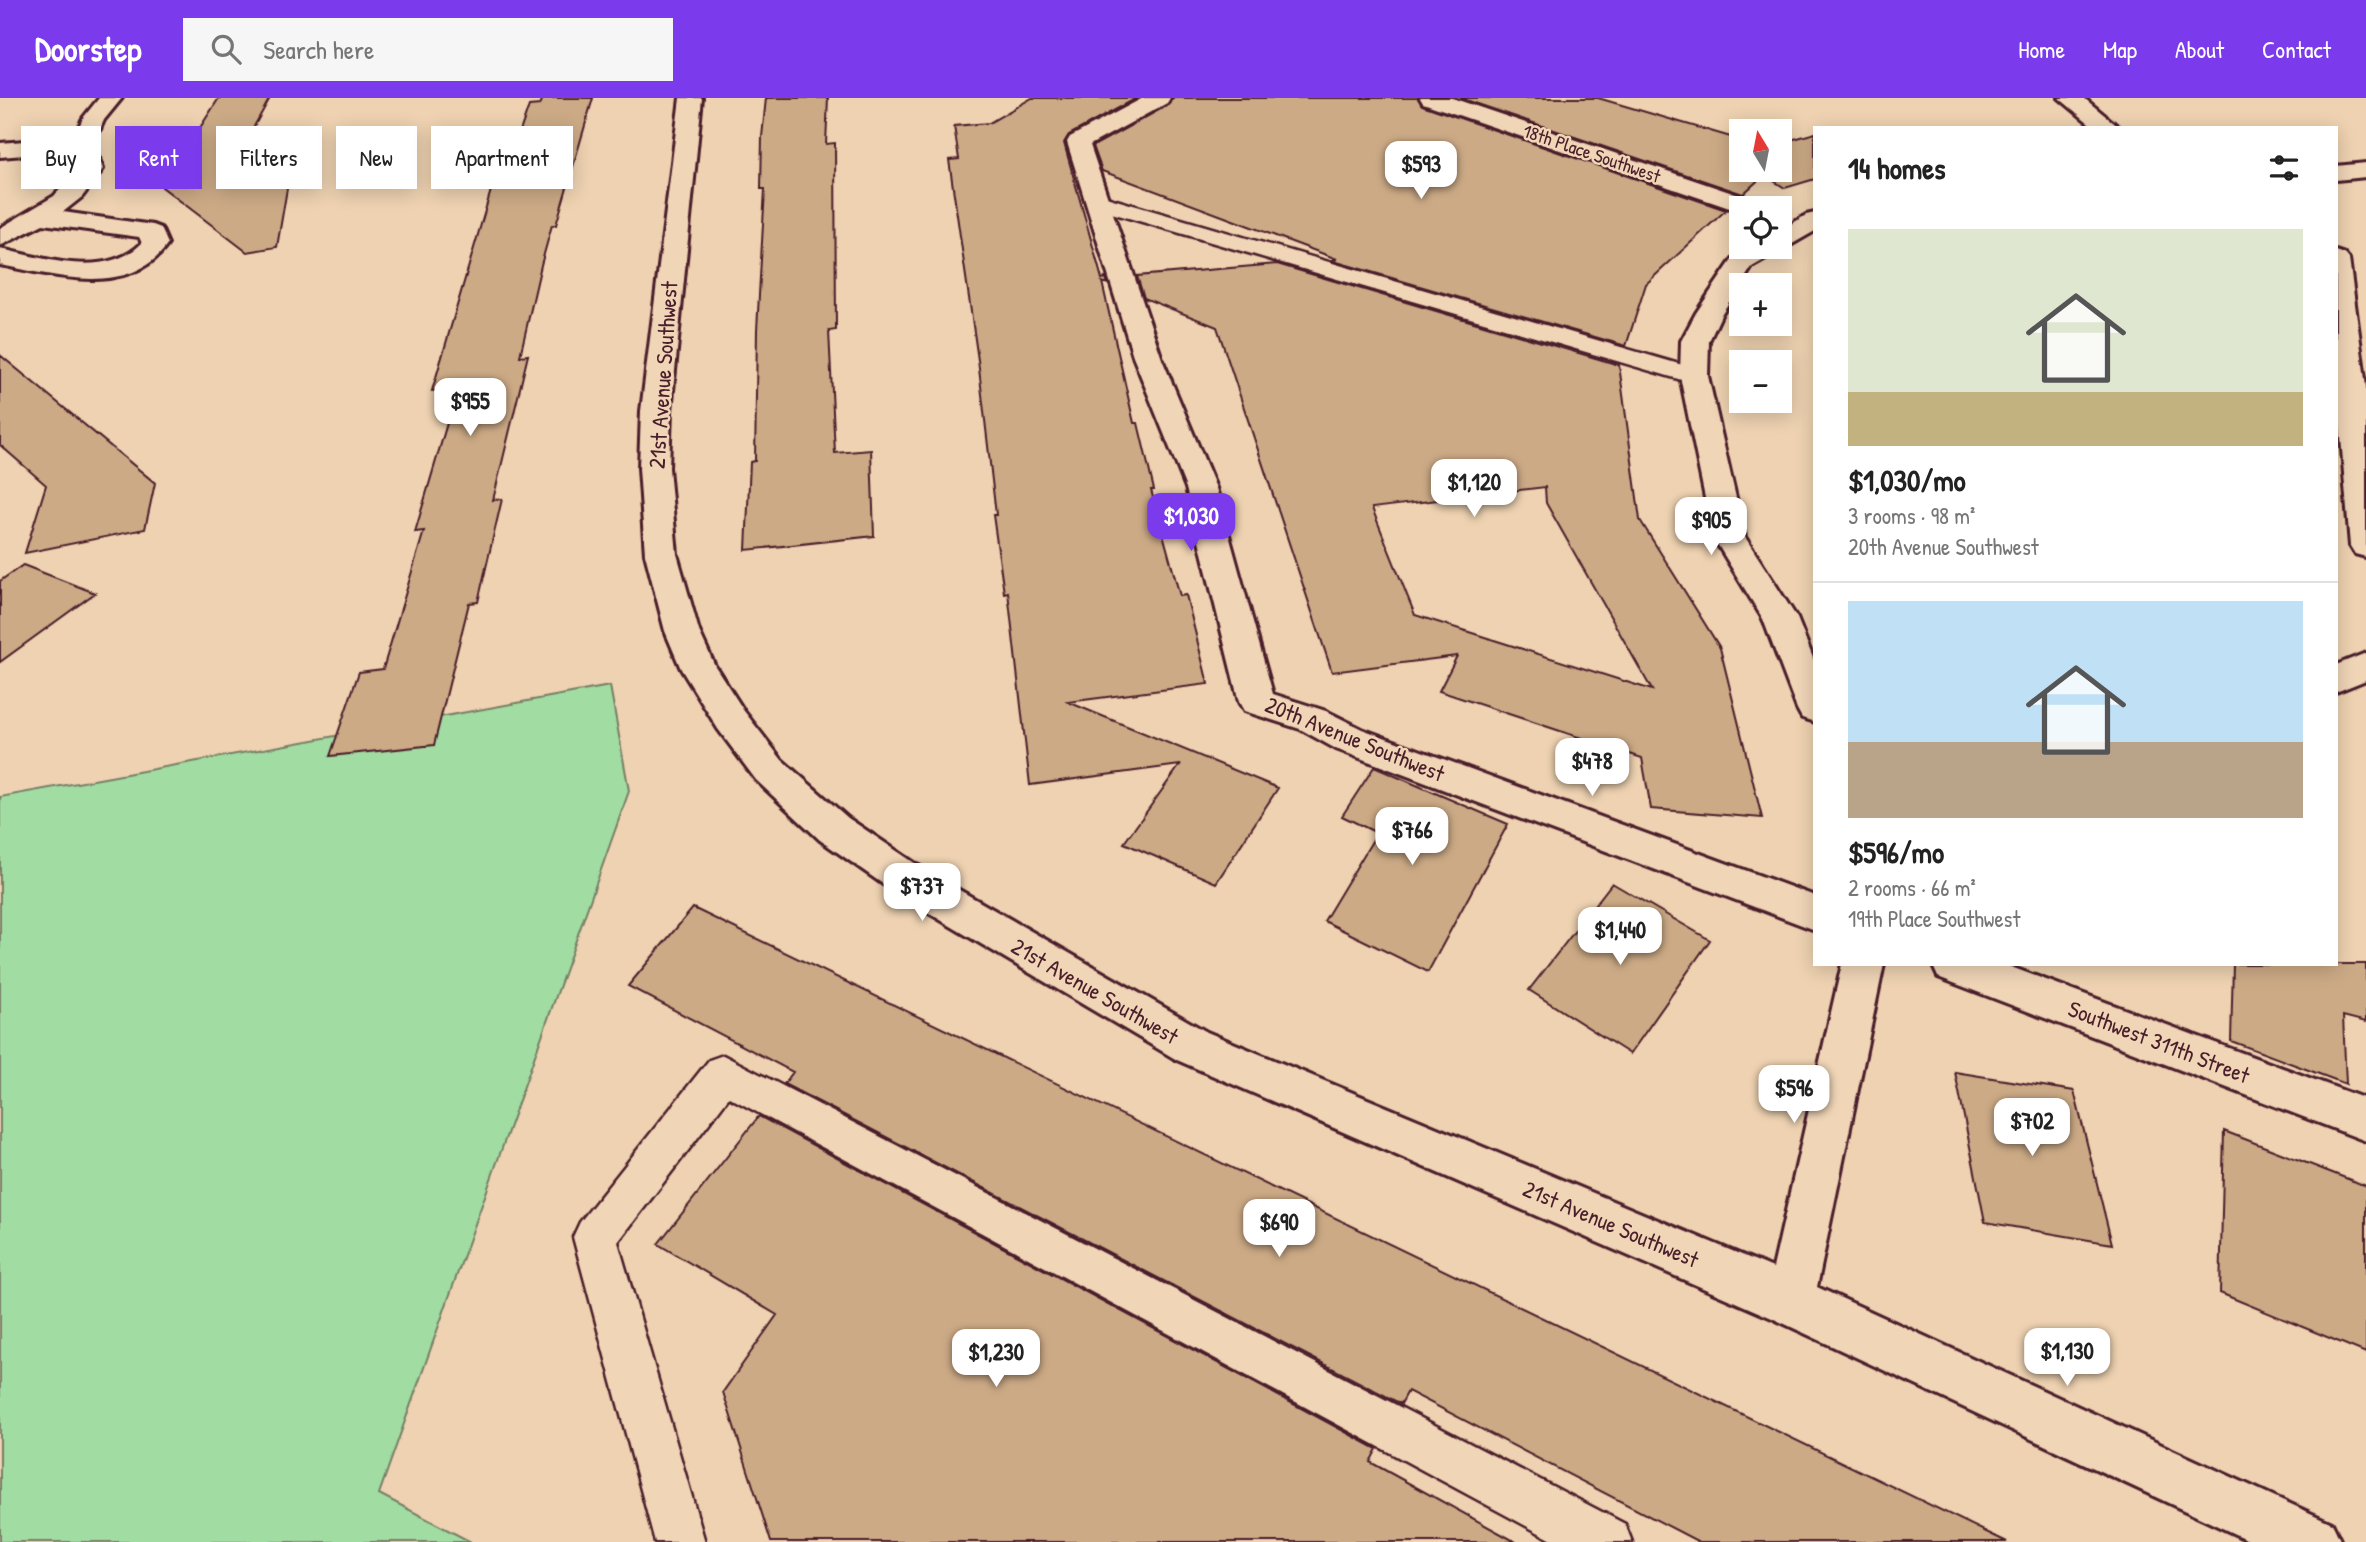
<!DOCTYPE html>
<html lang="en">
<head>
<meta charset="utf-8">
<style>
  body { margin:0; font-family:"Patrick Hand",sans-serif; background:#f6f6f6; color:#222; height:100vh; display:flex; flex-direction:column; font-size:26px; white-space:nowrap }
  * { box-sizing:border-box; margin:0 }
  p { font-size:23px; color:#767676 }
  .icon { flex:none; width:38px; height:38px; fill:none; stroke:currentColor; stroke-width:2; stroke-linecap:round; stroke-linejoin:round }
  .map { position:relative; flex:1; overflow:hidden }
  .panel { position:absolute; left:1813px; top:28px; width:525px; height:840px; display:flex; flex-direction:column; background:#fff; border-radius:0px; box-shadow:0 4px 18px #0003 }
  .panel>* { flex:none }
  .top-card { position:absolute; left:21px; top:28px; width:665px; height:63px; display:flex; gap:14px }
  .needle { width:46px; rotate:350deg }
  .controls { position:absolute; left:1729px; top:21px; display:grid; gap:14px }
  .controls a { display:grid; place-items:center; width:63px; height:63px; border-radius:0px; background:#fff; box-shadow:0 4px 18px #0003; font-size:35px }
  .price { position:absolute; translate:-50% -60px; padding:0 16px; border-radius:14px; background:#fff; color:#222; font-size:23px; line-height:46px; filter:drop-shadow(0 2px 4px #0008) }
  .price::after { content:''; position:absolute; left:50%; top:42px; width:21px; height:16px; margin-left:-10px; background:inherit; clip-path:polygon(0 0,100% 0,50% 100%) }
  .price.on { background:#7c3aed; color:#fff }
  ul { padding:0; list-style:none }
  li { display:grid; align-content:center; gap:14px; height:371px; padding:0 35px }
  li+li { border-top:2px solid #e0e0e0 }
  li span { display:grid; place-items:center; height:217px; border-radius:0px; color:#555 }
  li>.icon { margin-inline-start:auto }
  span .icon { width:126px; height:126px; fill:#fffc; stroke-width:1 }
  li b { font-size:30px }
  h2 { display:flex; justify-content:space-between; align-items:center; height:84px; padding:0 35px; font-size:30px }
  .pill { padding:0 24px; border-radius:0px; background:#fff; box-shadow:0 4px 18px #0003; font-size:24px; line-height:63px }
  .pill.on { background:#7c3aed; color:#fff }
  header { display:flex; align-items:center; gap:42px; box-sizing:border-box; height:98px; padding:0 35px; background:#7c3aed; color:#fff }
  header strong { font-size:33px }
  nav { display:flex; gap:38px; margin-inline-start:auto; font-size:24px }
  .search { width:490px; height:63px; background:#f6f6f6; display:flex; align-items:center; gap:18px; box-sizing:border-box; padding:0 24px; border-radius:0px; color:#767676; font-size:26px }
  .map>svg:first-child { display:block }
</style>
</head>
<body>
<header>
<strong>Doorstep</strong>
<div class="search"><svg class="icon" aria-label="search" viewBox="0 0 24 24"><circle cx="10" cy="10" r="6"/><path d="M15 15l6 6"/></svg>Search here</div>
<nav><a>Home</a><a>Map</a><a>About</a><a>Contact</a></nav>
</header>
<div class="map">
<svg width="2366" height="1444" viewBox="0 0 2366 1444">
  <rect width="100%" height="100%" fill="#eed2b1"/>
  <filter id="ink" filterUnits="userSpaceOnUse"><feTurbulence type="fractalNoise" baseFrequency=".0143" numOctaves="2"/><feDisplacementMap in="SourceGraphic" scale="14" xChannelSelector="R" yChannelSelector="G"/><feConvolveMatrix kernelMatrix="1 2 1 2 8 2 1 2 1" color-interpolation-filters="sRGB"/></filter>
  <g filter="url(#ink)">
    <!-- green -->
    <path fill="#a1dca2" stroke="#767e66" stroke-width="2" d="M610,588L629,693L379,1396L471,1444H0V699Z"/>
    <!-- building -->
    <path fill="#ccaa86" stroke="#4a1f2b" stroke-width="2" fill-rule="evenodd" d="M219,0H270L243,48L289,79L277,149L247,154L162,89Z
      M543,0H593L556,127H552L541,167L520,258L528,257L493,402L502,401L478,504L469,505L434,647L330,658L359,574L383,571L424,433L415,434L457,291L432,293L494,82L503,81L529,8L540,7Z
      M766,0H828L826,46L835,45L836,232L829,233L835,355L871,352L874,438L746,452L750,364L755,363L757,232L765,91H761L762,39Z
      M1032,0H1137L1069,37L1064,45L1102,181L1106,180L1108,186L1102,184L1134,325H1138L1154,392H1151L1180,498L1186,497L1208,586L1068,604L1278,690L1216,785L1124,745L1180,667L1030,687L1008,494L1004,495L993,417H996L978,262L949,62L959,61L954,28L989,25Z
      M1172,0H1418L1422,7L1726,112L1646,186L1626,248L1330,162L1337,161L1102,73L1093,48L1168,7Z
      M1460,0H1598L1741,42V72H1780V45L1815,35V81L1785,90L1764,77L1743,96Z
      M1277,166L1619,267L1640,422L1720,550L1762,720L1651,711L1642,660L1439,593L1457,558L1332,574L1217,229L1144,200L1137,178ZM1545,389L1546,405L1652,592L1415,517L1372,410Z
      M0,257L155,385L145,431L25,455L46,387L0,347Z
      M23,467L95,495L0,564V483Z
      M1374,669L1508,726L1428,874L1324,823L1377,735L1342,718Z
      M1612,785L1710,842L1630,956L1529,892Z
      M693,810L2007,1444H1699L1408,1293L1401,1306L784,986L793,974L628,888Z
      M2233,866H2366V924L2343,918L2346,986L2231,943Z
      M1955,974L2074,993L2112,1146L1985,1124Z
      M759,1018L1377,1351L1370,1364L1516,1444H771L723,1294L777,1217L658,1146Z
      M2224,1033L2366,1088V1255L2220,1195Z"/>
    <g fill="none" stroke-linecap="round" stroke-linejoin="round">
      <!-- service casing -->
      <g stroke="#4a1f2b" stroke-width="5">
        <path id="service" d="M1099,97L1703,273L1707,278L1703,283L1694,286L1685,283L1091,109L1088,104L1091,99Z
          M723,957L1625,1426L1632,1444H1556L729,999L618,1144L705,1444H655L573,1139L580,1124L709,962Z"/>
      </g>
      <!-- minor casing -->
      <g stroke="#4a1f2b" stroke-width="6">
        <path id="minor" d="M99,0H122L104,22L94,45L103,71L82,99L63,114L153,127L161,130L168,146C130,201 54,177 0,167V151C45,160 105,182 142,145L139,139L43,126L0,148V130L54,98L79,71L74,53L0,59V45L74,39L83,20Z
          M680,0H702L671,313L669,370L677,456L699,533L715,568L744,613L782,662L848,720L928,774L1207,934L1773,1170L1842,866H1884L1817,1189L2332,1425L2341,1444H2252L1772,1220L1177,962L900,798L820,742L756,682L718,631L681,571L665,533L645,456L639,370L641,313Z
          M1143,0H1170L1167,5L1090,47L1162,261L1216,390L1273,596L1326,613L1362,631L1815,798V832L1336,651L1300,631L1244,613L1239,604L1186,390L1134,261L1067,44L1070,39Z
          M1420,0H1452L1762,105L1765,110H1741V114L1423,5Z
          M2059,0H2084L2120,30H2095Z
          M2366,65V79L2336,82V68Z
          M1815,115V133L1752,169L1722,215L1709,243L1708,278L1745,439L1797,520L1815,565V624L1802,620L1797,611L1763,521L1713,439L1680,278L1681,243L1696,215L1734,159L1752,149H1780V133L1806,117Z
          M2336,153L2345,156L2349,161L2366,289V459L2355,456L2350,448L2336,279Z
          M2366,555V582L2336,594V567Z
          M1932,866H2003L2366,1001V1043L1938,879Z"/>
      </g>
      <!-- service -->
      <use href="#service" fill="#f0d5b7" fill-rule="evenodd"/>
      <!-- minor -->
      <use href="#minor" fill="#f0d5b7" fill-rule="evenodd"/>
    </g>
  </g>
  <g text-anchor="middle" stroke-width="5" stroke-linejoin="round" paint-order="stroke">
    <!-- far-street labels -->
    <g font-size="19" fill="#4a1f2b" stroke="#f0d5b7">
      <text transform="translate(1592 55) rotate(19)" y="7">18th Place Southwest</text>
    </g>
    <!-- street labels -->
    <g font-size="23" fill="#4a1f2b" stroke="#f0d5b7">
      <text transform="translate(663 277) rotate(-86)" y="8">21st Avenue Southwest</text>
      <text transform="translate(1355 641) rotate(22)" y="8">20th Avenue Southwest</text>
      <text transform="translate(1095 893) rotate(30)" y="8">21st Avenue Southwest</text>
      <text transform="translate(2159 944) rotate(21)" y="8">Southwest 311th Street</text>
      <text transform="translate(1611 1126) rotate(23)" y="8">21st Avenue Southwest</text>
    </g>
  </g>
</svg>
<div class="controls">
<a><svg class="needle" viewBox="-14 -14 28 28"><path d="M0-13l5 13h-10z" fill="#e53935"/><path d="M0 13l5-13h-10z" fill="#767676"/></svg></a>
<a><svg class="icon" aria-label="locate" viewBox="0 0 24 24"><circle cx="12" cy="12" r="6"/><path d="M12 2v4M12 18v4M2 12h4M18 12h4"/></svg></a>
<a>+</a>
<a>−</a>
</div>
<b class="price" style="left:1421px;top:103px">$593</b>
<b class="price" style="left:470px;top:340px">$955</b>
<b class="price" style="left:1474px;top:421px">$1,120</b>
<b class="price on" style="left:1191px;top:455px">$1,030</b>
<b class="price" style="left:1711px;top:459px">$905</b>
<b class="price" style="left:1592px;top:700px">$478</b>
<b class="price" style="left:1412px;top:769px">$766</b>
<b class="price" style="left:922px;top:825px">$737</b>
<b class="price" style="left:1620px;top:869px">$1,440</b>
<b class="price" style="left:1794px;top:1027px">$596</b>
<b class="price" style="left:2032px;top:1060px">$702</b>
<b class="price" style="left:1279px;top:1161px">$690</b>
<b class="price" style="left:2067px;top:1290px">$1,130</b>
<b class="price" style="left:996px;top:1291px">$1,230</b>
<div class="top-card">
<a class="pill">Buy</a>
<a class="pill on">Rent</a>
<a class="pill">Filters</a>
<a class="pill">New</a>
<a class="pill">Apartment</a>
</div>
<section class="panel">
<h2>14 homes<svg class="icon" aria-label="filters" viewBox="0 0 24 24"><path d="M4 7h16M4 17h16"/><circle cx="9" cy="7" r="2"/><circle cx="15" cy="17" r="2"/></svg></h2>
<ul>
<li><span style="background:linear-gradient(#dfe7d0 75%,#c2b280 0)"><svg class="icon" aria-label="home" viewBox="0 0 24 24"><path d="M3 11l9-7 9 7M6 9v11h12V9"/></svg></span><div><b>$1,030/mo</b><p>3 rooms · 98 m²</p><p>20th Avenue Southwest</p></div></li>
<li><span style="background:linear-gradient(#bfe0f5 65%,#b9a48a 0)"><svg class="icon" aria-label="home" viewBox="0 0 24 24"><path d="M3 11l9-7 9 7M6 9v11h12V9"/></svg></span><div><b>$596/mo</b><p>2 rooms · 66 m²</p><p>19th Place Southwest</p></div></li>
</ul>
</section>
</div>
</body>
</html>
